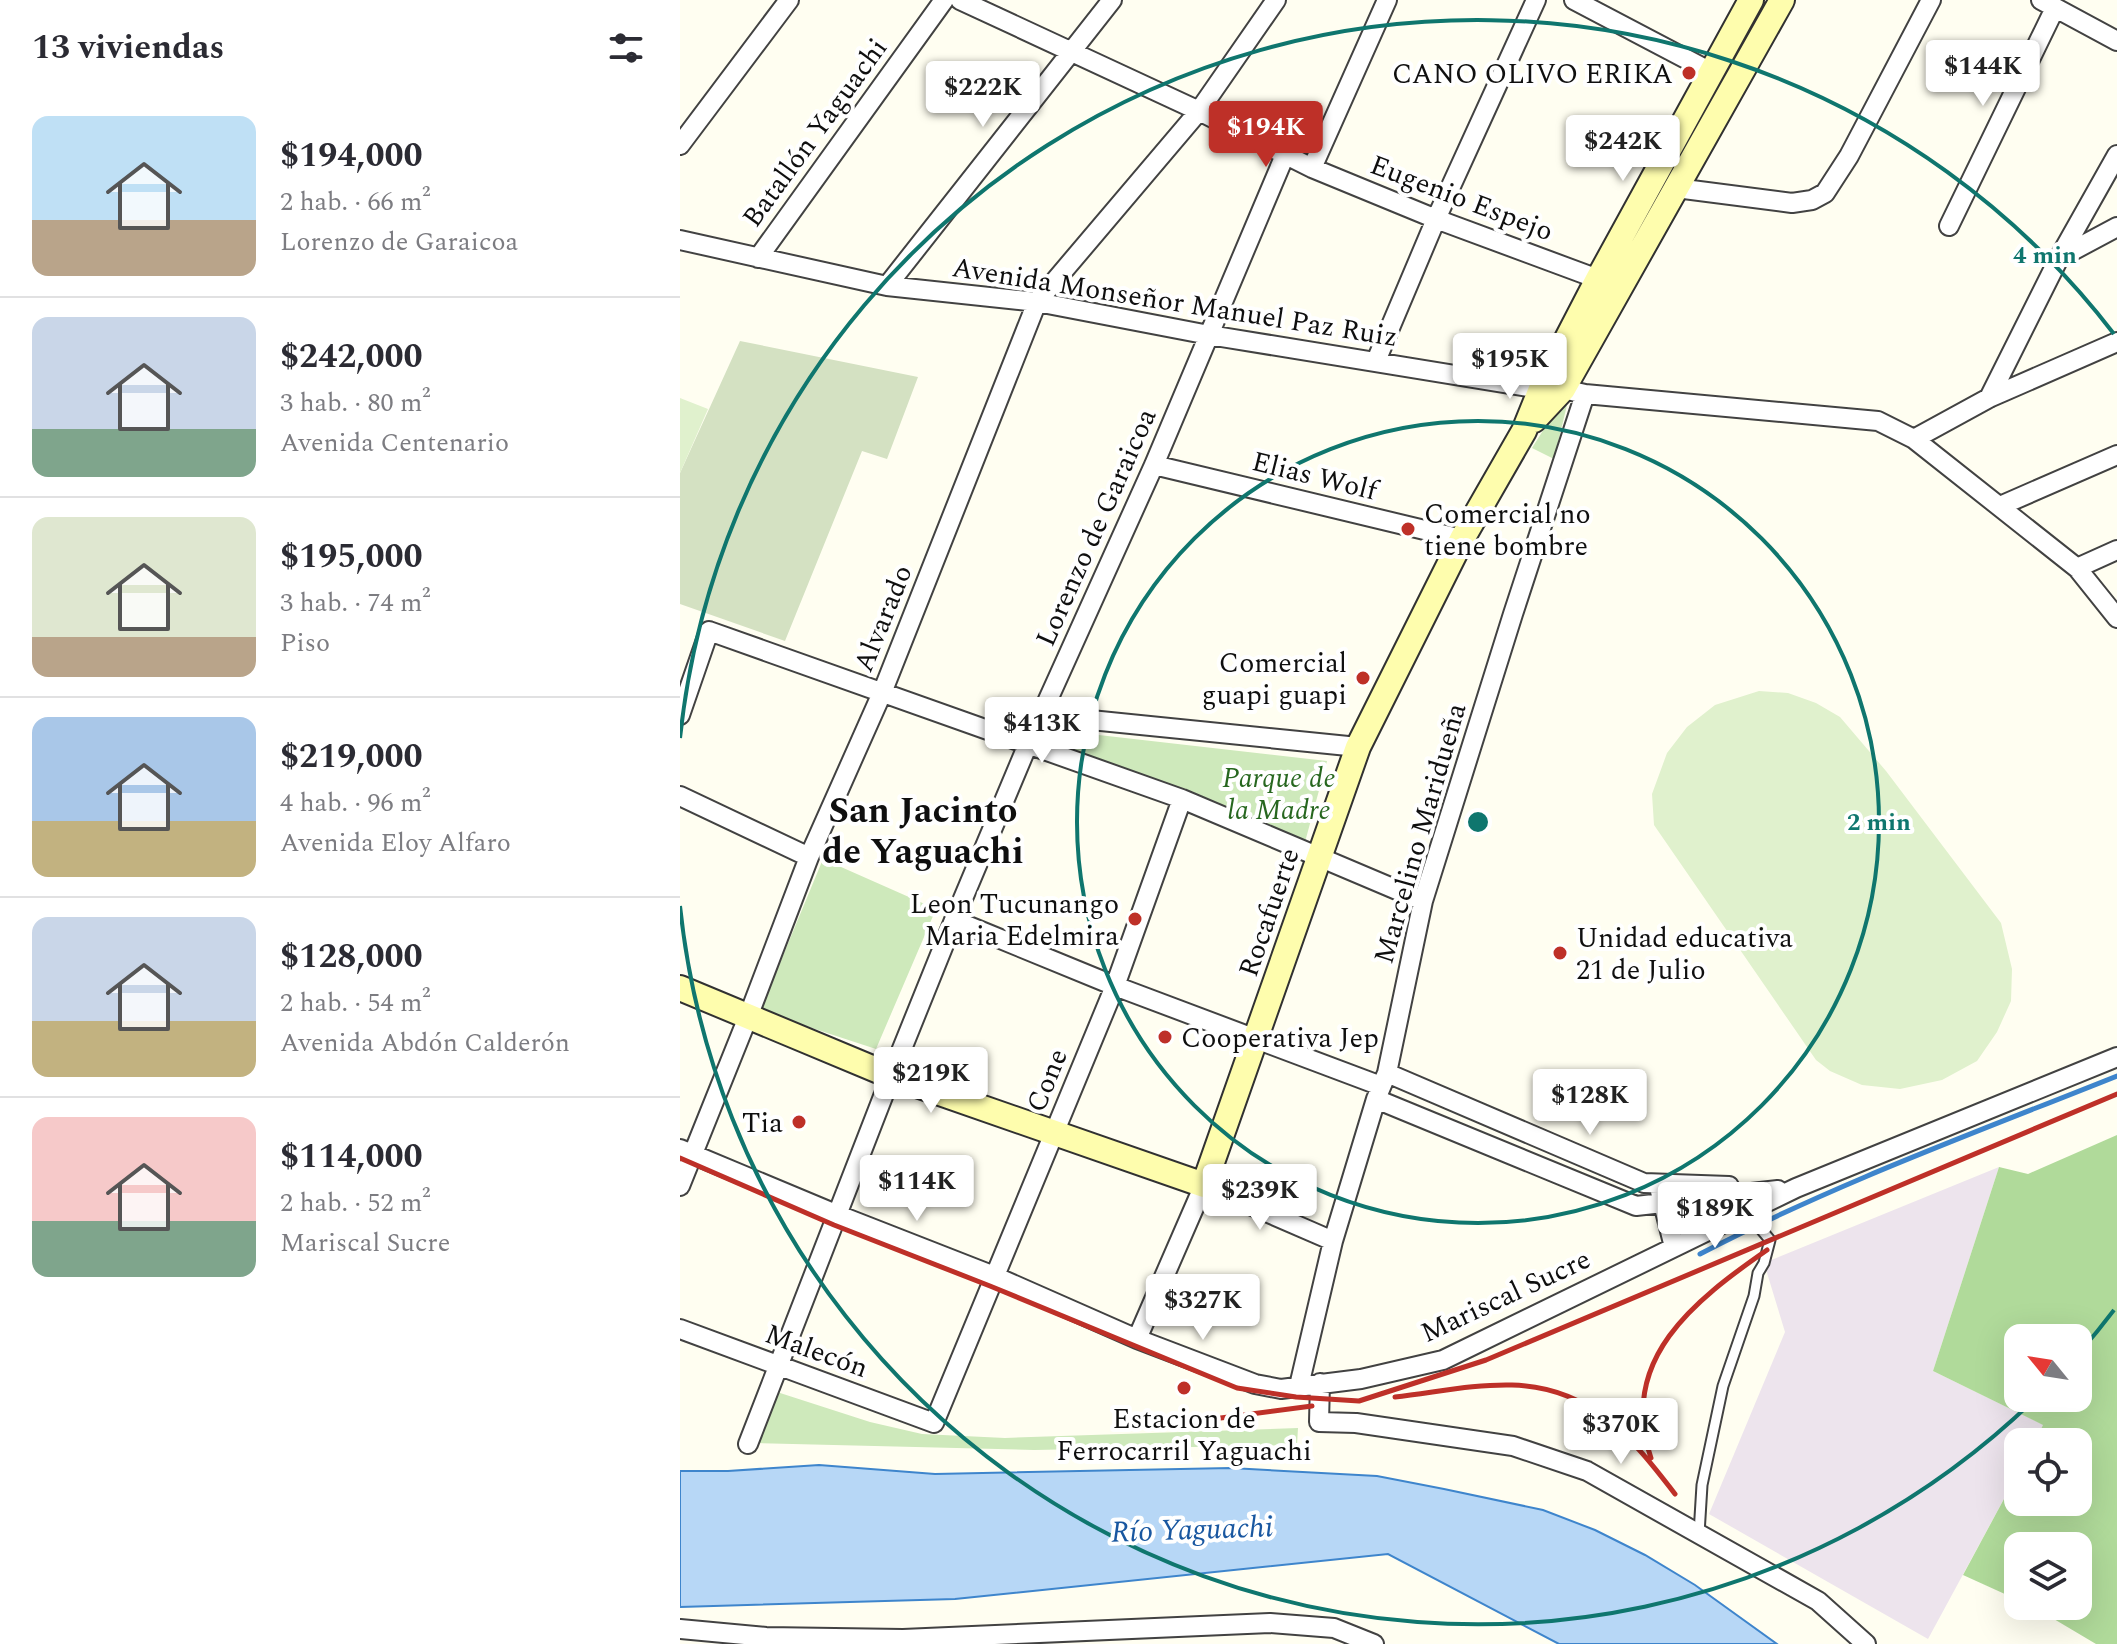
<!DOCTYPE html>
<html lang="es">
<head>
<meta charset="utf-8">
<style>
  body { margin:0; font-family:Spectral,serif; background:#f2f2f3; color:#2b2b33; height:100vh; display:flex; flex-direction:column; font-size:30px; white-space:nowrap }
  * { box-sizing:border-box; margin:0 }
  p { font-size:26px; color:#7c7c81 }
  .icon { flex:none; width:44px; height:44px; fill:none; stroke:currentColor; stroke-width:2; stroke-linecap:round; stroke-linejoin:round }
  .map { position:relative; flex:1; overflow:hidden }
  .side { display:flex; flex-direction:column; background:#fff; width:680px }
  .side>* { flex:none }
  .needle { width:52px; rotate:300deg }
  .buttons { position:absolute; left:1324px; top:1324px; display:grid; gap:16px }
  .buttons a { display:grid; place-items:center; width:88px; height:88px; border-radius:16px; background:#fff; box-shadow:0 8px 32px #0002; font-size:40px }
  .price { position:absolute; translate:-50% -68px; padding:0 18px; border-radius:8px; background:#fff; color:#222; font-size:26px; line-height:52px; filter:drop-shadow(0 2px 4px #0008) }
  .price::after { content:''; position:absolute; left:50%; top:48px; width:24px; height:18px; margin-left:-12px; background:inherit; clip-path:polygon(0 0,100% 0,50% 100%) }
  .price.current { background:#be3028; color:#fff }
  ul { padding:0; list-style:none }
  li { display:flex; align-items:center; gap:24px; height:200px; padding:0 32px }
  li+li { border-top:2px solid #e1e1e2 }
  li span { display:grid; place-items:center; flex:none; width:224px; height:160px; border-radius:16px; color:#555 }
  li>.icon { margin-inline-start:auto }
  span .icon { width:96px; height:96px; fill:#fffc; stroke-width:1 }
  li b { font-size:34px }
  h2 { display:flex; justify-content:space-between; align-items:center; height:96px; padding:0 32px; font-size:34px }
  main { display:flex; flex:1; min-height:0 }
  .map>svg:first-child { display:block }
</style>
</head>
<body>
<main>
<section class="side">
<h2>13 viviendas<svg class="icon" aria-label="filters" viewBox="0 0 24 24"><path d="M4 7h16M4 17h16"/><circle cx="9" cy="7" r="2"/><circle cx="15" cy="17" r="2"/></svg></h2>
<ul>
<li><span style="background:linear-gradient(#bfe0f5 65%,#b9a48a 0)"><svg class="icon" aria-label="home" viewBox="0 0 24 24"><path d="M3 11l9-7 9 7M6 9v11h12V9"/></svg></span><div><b>$194,000</b><p>2 hab. · 66 m²</p><p>Lorenzo de Garaicoa</p></div></li>
<li><span style="background:linear-gradient(#c9d6e8 70%,#7fa58c 0)"><svg class="icon" aria-label="home" viewBox="0 0 24 24"><path d="M3 11l9-7 9 7M6 9v11h12V9"/></svg></span><div><b>$242,000</b><p>3 hab. · 80 m²</p><p>Avenida Centenario</p></div></li>
<li><span style="background:linear-gradient(#dfe7d0 75%,#b9a48a 0)"><svg class="icon" aria-label="home" viewBox="0 0 24 24"><path d="M3 11l9-7 9 7M6 9v11h12V9"/></svg></span><div><b>$195,000</b><p>3 hab. · 74 m²</p><p>Piso</p></div></li>
<li><span style="background:linear-gradient(#a9c7e8 65%,#c2b280 0)"><svg class="icon" aria-label="home" viewBox="0 0 24 24"><path d="M3 11l9-7 9 7M6 9v11h12V9"/></svg></span><div><b>$219,000</b><p>4 hab. · 96 m²</p><p>Avenida Eloy Alfaro</p></div></li>
<li><span style="background:linear-gradient(#c9d6e8 65%,#c2b280 0)"><svg class="icon" aria-label="home" viewBox="0 0 24 24"><path d="M3 11l9-7 9 7M6 9v11h12V9"/></svg></span><div><b>$128,000</b><p>2 hab. · 54 m²</p><p>Avenida Abdón Calderón</p></div></li>
<li><span style="background:linear-gradient(#f6c9c9 65%,#7fa58c 0)"><svg class="icon" aria-label="home" viewBox="0 0 24 24"><path d="M3 11l9-7 9 7M6 9v11h12V9"/></svg></span><div><b>$114,000</b><p>2 hab. · 52 m²</p><p>Mariscal Sucre</p></div></li>
</ul>
</section>
<div class="map">
<svg width="1437" height="1644" viewBox="0 0 1437 1644">
  <rect width="100%" height="100%" fill="#fffef1"/>
  <!-- industrial -->
  <path fill="#ede4ed" d="M1319,1167L1253,1371L1364,1425L1355,1442H1338V1473L1248,1639L1029,1514L1105,1332L1084,1263Z"/>
  <!-- green -->
  <path fill="#cee9bb" d="M881,402L887,405L874,459L852,448Z
    M366,729L647,761L625,842L363,741Z
    M143,859L256,909L196,1049L80,1011Z
    M97,1392L190,1422L242,1434L325,1438L618,1428L617,1445L354,1450L77,1443Z"/>
  <!-- forest -->
  <path fill="#b0da9a" fill-rule="evenodd" d="M1437,1135V1644H1416L1352,1606H1398V1546H1338V1600L1283,1575L1338,1473V1502H1398V1442H1355L1363,1425L1253,1371L1319,1167L1348,1174ZM1338,1338H1398V1398H1338Z"/>
  <!-- cemetery -->
  <path fill="#d4e1c2" d="M60,341L238,377L207,459L182,451L105,641L0,604V473Z"/>
  <!-- pitch -->
  <path fill="#e0f1cd" d="M0,398L28,409L0,473Z
    M1079,691L1108,693L1136,703L1160,717L1206,771L1321,923L1332,969L1331,1001L1317,1032L1297,1061L1262,1080L1220,1089L1182,1085L1150,1071L1136,1060L974,825L972,794L987,753L1007,727L1035,705Z"/>
  <!-- water -->
  <path fill="#b7d7f6" stroke="#3e85cc" stroke-width="2" d="M139,1465L255,1474L551,1468L697,1476L764,1489L863,1510L915,1530L965,1555L1015,1585L1097,1644H879L708,1554L275,1599L0,1607V1471H48Z"/>
  <g fill="none" stroke-linecap="round" stroke-linejoin="round">
    <!-- stream -->
    <path stroke="#3e85cc" stroke-width="5" d="M1020,1254C1154,1184 1297,1132 1437,1076"/>
    <!-- lane casing -->
    <g stroke="#424242" stroke-width="13">
      <path id="lane" d="M1019,1534L1022,1485L1043,1386L1074,1296L1078,1273L1084,1263L1090,1240L1080,1228L1073,1209"/>
    </g>
    <!-- street casing -->
    <g stroke="#424242" stroke-width="22">
      <path id="street" d="M280,0L519,111L632,168L756,219L918,279
        M894,0L1031,72
        M1361,0L1437,41
        M0,145L109,0
        M632,168L707,0
        M996,188L1112,203L1132,200L1145,193L1169,156L1251,0
        M1269,226L1375,8
        M0,240L207,286L357,302L529,335L861,389H883L905,394L1198,421L1234,439L1397,568L1437,618
        M78,258L264,0
        M1379,258L1437,227
        M207,286L432,0
        M696,361L756,219L856,0
        M1309,398L1379,258L1437,155
        M1234,439L1309,398L1437,342
        M474,465L782,539
        M1320,506L1437,455
        M1397,568L1437,550
        M0,715L29,631L502,799L743,901
        M361,715L678,747
        M0,796L129,857
        M274,920L435,986L701,1086
        M707,1073L964,1183L1049,1186
        M696,1099L956,1206L1098,1190
        M0,1149L158,1215L314,1276L457,1339L575,1384L601,1389L681,1379L763,1360L1116,1188L1437,1057
        M0,1186L68,1017L129,857L202,693L357,302L519,111L596,0
        M980,1191L994,1247
        M0,1329L254,1423L435,986L502,799
        M457,1339L524,1185L653,1241
        M640,1383L639,1422L676,1423L833,1446L907,1471L1138,1601L1186,1644
        M619,1386L653,1241L696,1099L707,1073L743,901L833,614L905,394
        M68,1444L211,1076L274,920L348,744L474,465L605,155
        M0,1629L86,1637L223,1639L590,1623L654,1628L694,1644"/>
    </g>
    <!-- secondary casing -->
    <g stroke="#313131" stroke-width="28">
      <path id="secondary" d="M854,420L883,389L1102,0
        M0,988L211,1076L524,1185L678,747L782,539L844,431L861,389L918,279L1071,0"/>
    </g>
    <!-- lane -->
    <use href="#lane" stroke="#fff" stroke-width="9"/>
    <!-- street -->
    <use href="#street" stroke="#fff" stroke-width="18"/>
    <!-- secondary -->
    <use href="#secondary" stroke="#fefdad" stroke-width="24"/>
    <!-- rail -->
    <path stroke="#be3028" stroke-width="5" d="M0,1158L154,1225L310,1286L557,1388L616,1397L679,1401L806,1360L1437,1094
      M715,1397C753,1393 793,1384 832,1385C911,1387 951,1437 995,1494
      M533,1419L632,1406
      M971,1458C937,1360 1015,1300 1087,1250"/>
  </g>
  <!-- distance rings -->
  <g fill="none" stroke="#0f766e" stroke-width="4">
    <circle cx="798" cy="822" r="401"/>
    <path d="M1434 1310A802 802 0 0 1 1399 1353M1355 1399A802 802 0 0 1 0 906M0 738A802 802 0 0 1 1434 334"/>
  </g>
  <!-- markers -->
  <g fill="#be3028" stroke="#fff" stroke-width="3">
    <circle cx="1009" cy="73" r="8"/>
    <circle cx="728" cy="529" r="8"/>
    <circle cx="683" cy="678" r="8"/>
    <circle cx="455" cy="919" r="8"/>
    <circle cx="880" cy="953" r="8"/>
    <circle cx="485" cy="1037" r="8"/>
    <circle cx="119" cy="1122" r="8"/>
    <circle cx="504" cy="1388" r="8"/>
  </g>
  <g text-anchor="middle" stroke-width="8" stroke-linejoin="round" paint-order="stroke">
    <!-- poi labels -->
    <g font-size="28" fill="#0f0f0f" stroke="#fff" text-anchor="end">
      <text x="993" y="83">CANO OLIVO ERIKA</text>
      <text x="744" y="523" text-anchor="start">Comercial no<tspan x="744" dy="32">tiene bombre</tspan></text>
      <text x="667" y="672">Comercial<tspan x="667" dy="32">guapi guapi</tspan></text>
      <text x="439" y="913">Leon Tucunango<tspan x="439" dy="32">Maria Edelmira</tspan></text>
      <text x="896" y="947" text-anchor="start">Unidad educativa<tspan x="896" dy="32">21 de Julio</tspan></text>
      <text x="501" y="1047" text-anchor="start">Cooperativa Jep</text>
      <text x="103" y="1132">Tia</text>
      <text x="504" y="1428" text-anchor="middle">Estacion de<tspan x="504" dy="32">Ferrocarril Yaguachi</tspan></text>
    </g>
    <!-- street labels -->
    <g font-size="28" fill="#0f0f0f" stroke="#fff">
      <text transform="translate(134 132) rotate(-54)" y="10">Batallón Yaguachi</text>
      <text transform="translate(782 197) rotate(21)" y="10">Eugenio Espejo</text>
      <text transform="translate(495 301) rotate(9)" y="10">Avenida Monseñor Manuel Paz Ruiz</text>
      <text transform="translate(635 475) rotate(14)" y="10">Elias Wolf</text>
      <text transform="translate(415 527) rotate(-66)" y="10">Lorenzo de Garaicoa</text>
      <text transform="translate(202 618) rotate(-68)" y="10">Alvarado</text>
      <text transform="translate(739 833) rotate(-74)" y="10">Marcelino Maridueña</text>
      <text transform="translate(588 912) rotate(-71)" y="10">Rocafuerte</text>
      <text transform="translate(366 1080) rotate(-68)" y="10">Cone</text>
      <text transform="translate(825 1295) rotate(-25)" y="10">Mariscal Sucre</text>
      <text transform="translate(137 1350) rotate(20)" y="10">Malecón</text>
    </g>
    <!-- park labels -->
    <g font-size="28" font-style="italic" fill="#27671f" stroke="#fff">
      <text x="599" y="787">Parque de<tspan x="599" dy="32">la Madre</tspan></text>
    </g>
    <!-- water labels -->
    <g font-size="30" font-style="italic" fill="#1957a0" stroke="#fff">
      <text transform="translate(512 1529) rotate(-2)" y="10">Río Yaguachi</text>
    </g>
    <!-- district labels -->
    <g font-size="36" font-weight="bold" fill="#0f0f0f" stroke="#fff">
      <text x="243" y="822">San Jacinto<tspan x="243" dy="41">de Yaguachi</tspan></text>
    </g>
  </g>
  <circle cx="798" cy="822" r="12" fill="#0f766e" stroke="#fff" stroke-width="4"/>
  <g font-size="24" text-anchor="middle" font-weight="bold" fill="#0f766e" stroke="#fff" stroke-width="8" stroke-linejoin="round" paint-order="stroke">
    <text x="1365" y="263">4 min</text>
    <text x="1199" y="830">2 min</text>
  </g>
</svg>
<div class="buttons">
<a><svg class="needle" viewBox="-14 -14 28 28"><path d="M0-13l5 13h-10z" fill="#e53935"/><path d="M0 13l5-13h-10z" fill="#7c7c81"/></svg></a>
<a><svg class="icon" aria-label="locate" viewBox="0 0 24 24"><circle cx="12" cy="12" r="6"/><path d="M12 2v4M12 18v4M2 12h4M18 12h4"/></svg></a>
<a><svg class="icon" aria-label="layers" viewBox="0 0 24 24"><path d="M12 4l9 5-9 5-9-5zM3 14l9 5 9-5"/></svg></a>
</div>
<b class="price" style="left:1303px;top:108px">$144K</b>
<b class="price" style="left:303px;top:129px">$222K</b>
<b class="price current" style="left:586px;top:169px">$194K</b>
<b class="price" style="left:943px;top:183px">$242K</b>
<b class="price" style="left:830px;top:401px">$195K</b>
<b class="price" style="left:362px;top:765px">$413K</b>
<b class="price" style="left:251px;top:1115px">$219K</b>
<b class="price" style="left:910px;top:1137px">$128K</b>
<b class="price" style="left:237px;top:1223px">$114K</b>
<b class="price" style="left:580px;top:1232px">$239K</b>
<b class="price" style="left:1035px;top:1250px">$189K</b>
<b class="price" style="left:523px;top:1342px">$327K</b>
<b class="price" style="left:941px;top:1466px">$370K</b>
</div>
</main>
</body>
</html>
